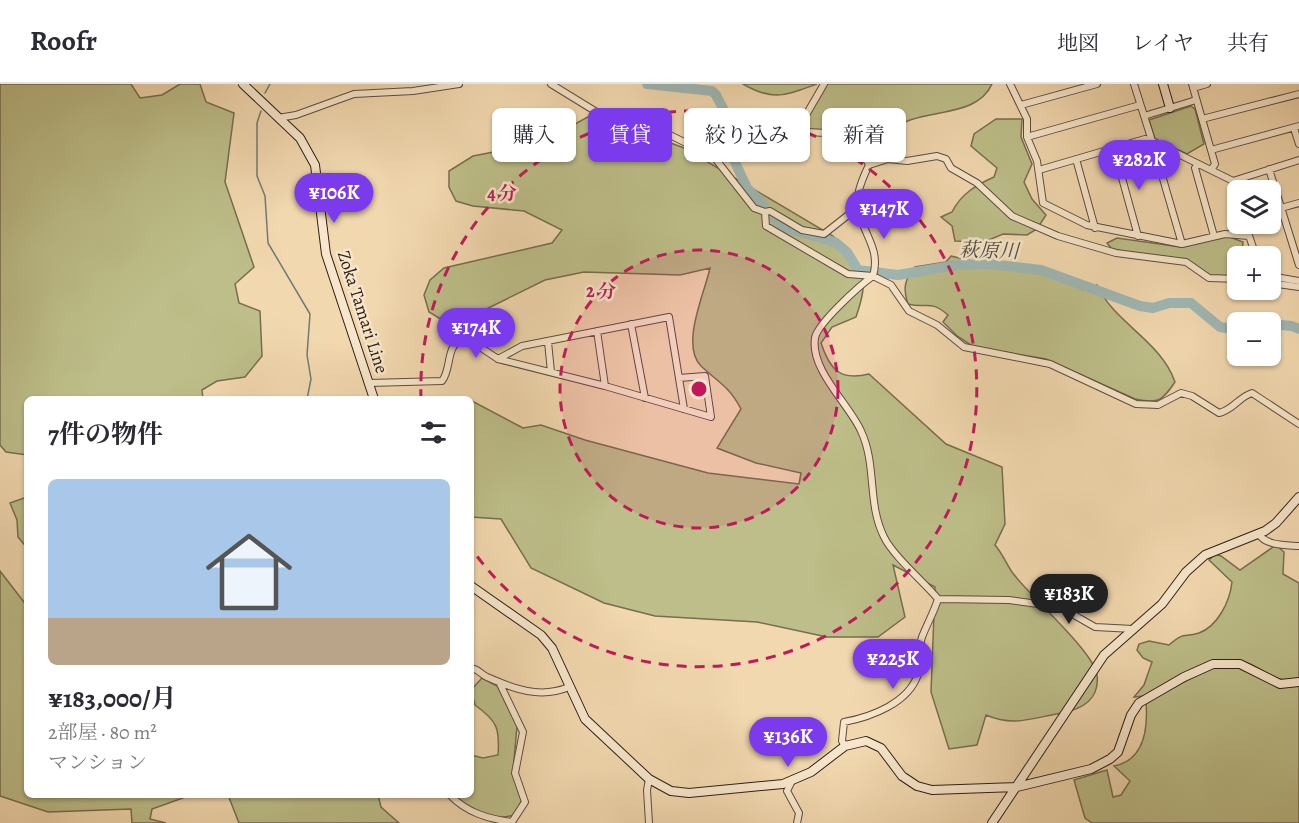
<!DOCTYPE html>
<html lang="ja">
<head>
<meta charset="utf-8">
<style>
  body { margin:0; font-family:Alegreya,"Noto Serif JP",serif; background:#f2f2f3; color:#2b2b33; height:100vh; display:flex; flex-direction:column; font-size:22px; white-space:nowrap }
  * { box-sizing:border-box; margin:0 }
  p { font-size:20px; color:#7c7c81 }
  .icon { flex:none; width:33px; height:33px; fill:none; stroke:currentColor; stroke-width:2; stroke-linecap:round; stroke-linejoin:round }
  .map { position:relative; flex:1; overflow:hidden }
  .details { position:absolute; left:24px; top:312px; width:450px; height:402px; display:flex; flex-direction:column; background:#fff; border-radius:9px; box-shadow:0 2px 4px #0004 }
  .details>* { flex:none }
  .top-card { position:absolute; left:492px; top:24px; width:570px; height:54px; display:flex; gap:12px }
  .tools { position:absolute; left:1227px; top:96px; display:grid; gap:12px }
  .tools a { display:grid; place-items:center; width:54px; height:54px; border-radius:9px; background:#fff; box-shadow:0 2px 4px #0004; font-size:30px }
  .price { position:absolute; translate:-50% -51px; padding:0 14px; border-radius:21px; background:#7c3aed; color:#fff; font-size:20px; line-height:39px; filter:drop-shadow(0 2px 3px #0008) }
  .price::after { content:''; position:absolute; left:50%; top:36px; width:18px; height:14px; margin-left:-9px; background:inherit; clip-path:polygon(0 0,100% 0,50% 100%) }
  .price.current { background:#222; color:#fff }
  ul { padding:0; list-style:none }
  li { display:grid; align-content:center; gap:12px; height:318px; padding:0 24px }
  li span { display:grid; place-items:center; height:186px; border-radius:9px; color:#555 }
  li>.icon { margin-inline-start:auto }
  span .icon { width:108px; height:108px; fill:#fffc; stroke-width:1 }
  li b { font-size:26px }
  h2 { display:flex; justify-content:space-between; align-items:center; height:72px; padding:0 24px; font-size:26px }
  .pill { padding:0 21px; border-radius:9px; background:#fff; box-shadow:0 2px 4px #0004; font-size:21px; line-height:54px }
  .pill.current { background:#7c3aed; color:#fff }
  header { display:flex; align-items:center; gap:36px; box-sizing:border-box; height:84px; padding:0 30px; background:#fff; border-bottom:2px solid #e1e1e2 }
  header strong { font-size:28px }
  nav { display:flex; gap:33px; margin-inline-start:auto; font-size:21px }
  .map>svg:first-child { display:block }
</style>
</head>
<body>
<header>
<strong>Roofr</strong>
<nav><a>地図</a><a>レイヤ</a><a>共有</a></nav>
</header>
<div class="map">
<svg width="1299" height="739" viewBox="0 0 1299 739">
  <rect width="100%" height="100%" fill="#f2d8af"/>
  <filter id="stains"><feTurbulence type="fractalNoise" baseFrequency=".00333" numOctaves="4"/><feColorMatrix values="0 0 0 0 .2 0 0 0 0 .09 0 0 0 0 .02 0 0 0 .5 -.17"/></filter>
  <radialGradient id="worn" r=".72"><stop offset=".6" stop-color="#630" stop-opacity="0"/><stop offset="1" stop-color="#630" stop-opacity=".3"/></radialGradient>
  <!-- green -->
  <path fill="#bdbe89" stroke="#756e50" stroke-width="1.5" d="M0,0H131L140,14L162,11L180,0H200L206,18L234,29L225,98L254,183L235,200L239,219L260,227L262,272L245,293L217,297L202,306L203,315H27V371L6,368L0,361Z
    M743,0H817C786,11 774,18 743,0Z
    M827,0H992C975,38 915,21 889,49H867L859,55L846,57L826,46H810L806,36Z
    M1191,22L1195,25L1204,60L1187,70L1155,55L1149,36Z
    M593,30L684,64L833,152C865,181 870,192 856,233L832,243L821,259C830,286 840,297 869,290L946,360L1002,383L1005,440L995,461C1002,469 1006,479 1012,488C1029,512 1093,566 1097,591C1100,616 1082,625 1062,629C1032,634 1014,643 986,631L977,661L949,665L931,608L935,503L893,481L905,533L878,553H827L757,538L655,532L604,519L531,484L501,435L471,433L472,317L523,344L541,341L585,356L708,389L799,400L801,389L756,379L717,364L741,325C729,302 719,299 701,282C680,261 705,208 710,184L680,191L584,188L545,196L462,237L442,236L429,228L424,211L430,196L444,184L552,159L562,146L524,127L473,122L456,117L449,103V87L473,72L509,65L557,50Z
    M996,35H1022L1021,53L1032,80L1024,98L1032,115L1046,131L1037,145L1027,151L1003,150L984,158L955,157L952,142L941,133L952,128C961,110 976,101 994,93L997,84L971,62L974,50Z
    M1227,152L1243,158L1242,172H1238L1237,194L1211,193L1189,177L1136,171L1111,164L1107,159L1117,154L1181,163Z
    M951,172L989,181L1053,186L1083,206L1097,201C1114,239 1161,257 1175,298C1162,317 1159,320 1135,315L1046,275L974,263L957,252L943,238L948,231C930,215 927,225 908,220C903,205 904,196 915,183L946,178Z
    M27,413V464L18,453L17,436L10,419Z
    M1276,461L1284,468L1283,490L1299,499V596C1273,597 1274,592 1252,581C1215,564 1177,595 1145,612L1134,613L1144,601L1152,578L1143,574L1137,566L1139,560L1149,557L1169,561C1185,547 1183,554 1199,549C1218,542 1230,517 1232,498L1209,476L1215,470L1221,472L1240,486Z
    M0,487L27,522V711H191L152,725L150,735L166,739H132L131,725L48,728L0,712Z
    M1214,582L1239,583L1299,601V739H1092L1085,734L1074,696L1107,686L1113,713L1121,711L1130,697L1114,682C1145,676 1148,644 1146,618Z
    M482,594L501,604L517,642L513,688L522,716L514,731C491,738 468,725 452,711H471V671L483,674L498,671C500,644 497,637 475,621L471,606Z
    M228,711H378L381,723L399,739H239Z"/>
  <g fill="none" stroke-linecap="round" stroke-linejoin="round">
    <!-- stream -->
    <path stroke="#717a75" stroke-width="1.5" d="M265,9L270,0
      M261,27L257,39V92L265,112L268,159L310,230L307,271L311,295L307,315"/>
    <!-- river -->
    <path stroke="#9fb8b5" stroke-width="10" d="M647,0L712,7L716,11L731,40L734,76L747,104L761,118L769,130L788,145L835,158L847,168L858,186L898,191L957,181L990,180L1041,186L1140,222L1153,224L1169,219H1191L1220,243L1238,246
      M1270,240L1292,242L1299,245"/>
    <!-- street casing -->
    <g stroke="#5e4c3c" stroke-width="8">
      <path id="street" d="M551,0L603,32L625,38L646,39L714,73L754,124L765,128L770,127L802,146L824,150L857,124
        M824,0L806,31L803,41L807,48L826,49L865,73L869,81C863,93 855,112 858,125C863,150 881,165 873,192C860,201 817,240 815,254C810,286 849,320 861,347C877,381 867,419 884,453C894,473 923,497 938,515L1009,516L1060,523L1095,543L1133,545
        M1010,0L1027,35V53L1037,77L1043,119L1087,141L1182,160L1225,150L1249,152
        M1134,0L1152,57L1233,97L1299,76
        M1192,0L1215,80L1211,86
        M1193,4L1207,0
        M1021,21L1097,0
        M1144,32L1196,16
        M278,34L296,31L354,10L413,7L459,0
        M1202,35L1299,10
        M1294,44L1299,60
        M1027,53L1140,21
        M1114,65L1138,152
        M1211,66L1299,42
        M1076,75L1095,144
        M1198,80L1195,84L1214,152
        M869,81L888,75L907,77L937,72L946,75L951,84L977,99L1012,132L1058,152L1116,169L1186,178L1209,194L1238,195
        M1269,85L1299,181
        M1039,86L1145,55L1152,57L1182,160
        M1233,97L1238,113
        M1281,124L1299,119
        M765,128L766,142L848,190L873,192L891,201L909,227L937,241L964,263L1050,280L1136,320L1158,321L1181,309L1192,312L1219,329C1233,326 1239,313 1252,309L1299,340
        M1245,140L1256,172
        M1270,192L1299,197
        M1270,199L1299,203
        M631,240L645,314
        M597,247L605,302
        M548,258L551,288
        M498,275L522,262L669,233L684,325
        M369,299L442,297C452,284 445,264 462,254L468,255L498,275L605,302L711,333L705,292L679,294
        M1258,449C1265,462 1286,461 1299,462
        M471,584C478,585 481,590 487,593C514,605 540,615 569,603
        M845,662L842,657L844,638C871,633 909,619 918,590C921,578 918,565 922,553C927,540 934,528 938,515
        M649,695L647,706L649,739
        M792,697L787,707L799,729L797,739
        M450,711C467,729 489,735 512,738L525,718L515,689L523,648L499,598"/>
    </g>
    <!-- secondary casing -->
    <g stroke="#2d1e16" stroke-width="10">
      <path id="secondary" d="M243,0L300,54L315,81L326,170L374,315
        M1163,0L1170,24
        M471,502L541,551L552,564L585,635L649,695L671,707L689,709L783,700L811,688L845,662L866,657L881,664L902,692L917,702L932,706L1017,703L1091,685L1110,675L1118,668L1131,631L1139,619L1184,593L1213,580H1240L1280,600L1299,598
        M992,739L1104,571L1162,520L1186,488L1205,471L1265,447L1276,439L1299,413"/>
    </g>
    <!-- street -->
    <use href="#street" stroke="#f7e6cb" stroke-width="6"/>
    <!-- secondary -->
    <use href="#secondary" stroke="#f7e6cb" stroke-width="8"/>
  </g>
  <!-- distance rings -->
  <circle cx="699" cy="305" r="139" fill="#c2185b" fill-opacity=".12"/>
  <g fill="none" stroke="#c2185b" stroke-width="3" stroke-dasharray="10 8">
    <circle cx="699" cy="305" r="139"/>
    <path d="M421 315A278 278 0 1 1 471 464"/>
  </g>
  <g text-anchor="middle" stroke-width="5" stroke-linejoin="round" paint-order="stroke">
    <!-- street labels -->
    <g font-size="18" fill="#2d1e16" stroke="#f7e6cb">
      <text transform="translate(363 228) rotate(72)" y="6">Zoka Tamari Line</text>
    </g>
    <!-- water labels -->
    <g font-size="20" font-style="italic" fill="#4f4c46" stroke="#f7e6cb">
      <text transform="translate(989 166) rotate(2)" y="7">萩原川</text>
    </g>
  </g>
  <circle cx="699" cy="305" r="9" fill="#c2185b" stroke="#f7e6cb" stroke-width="3"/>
  <g font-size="18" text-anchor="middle" font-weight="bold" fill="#c2185b" stroke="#f7e6cb" stroke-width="5" stroke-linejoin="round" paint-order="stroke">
    <text x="502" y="115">4 分</text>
    <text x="601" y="213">2 分</text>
  </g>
  <rect width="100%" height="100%" filter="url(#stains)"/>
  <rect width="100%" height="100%" fill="url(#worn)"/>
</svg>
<div class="tools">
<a><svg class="icon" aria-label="layers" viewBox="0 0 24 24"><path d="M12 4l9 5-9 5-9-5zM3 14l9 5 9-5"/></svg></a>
<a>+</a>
<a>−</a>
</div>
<b class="price" style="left:1139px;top:107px">¥282K</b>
<b class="price" style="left:334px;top:140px">¥106K</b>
<b class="price" style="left:884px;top:156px">¥147K</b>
<b class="price" style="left:476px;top:275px">¥174K</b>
<b class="price current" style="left:1069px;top:541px">¥183K</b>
<b class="price" style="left:893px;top:606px">¥225K</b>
<b class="price" style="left:788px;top:684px">¥136K</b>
<div class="top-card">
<a class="pill">購入</a>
<a class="pill current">賃貸</a>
<a class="pill">絞り込み</a>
<a class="pill">新着</a>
</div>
<section class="details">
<h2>7件の物件<svg class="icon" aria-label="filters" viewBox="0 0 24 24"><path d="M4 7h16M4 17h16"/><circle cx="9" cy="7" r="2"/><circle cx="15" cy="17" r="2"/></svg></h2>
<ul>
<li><span style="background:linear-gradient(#a9c7e8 75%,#b9a48a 0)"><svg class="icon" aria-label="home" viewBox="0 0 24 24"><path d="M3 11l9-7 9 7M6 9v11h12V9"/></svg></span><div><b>¥183,000/月</b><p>2部屋 · 80 m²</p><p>マンション</p></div></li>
</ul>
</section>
</div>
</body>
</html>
